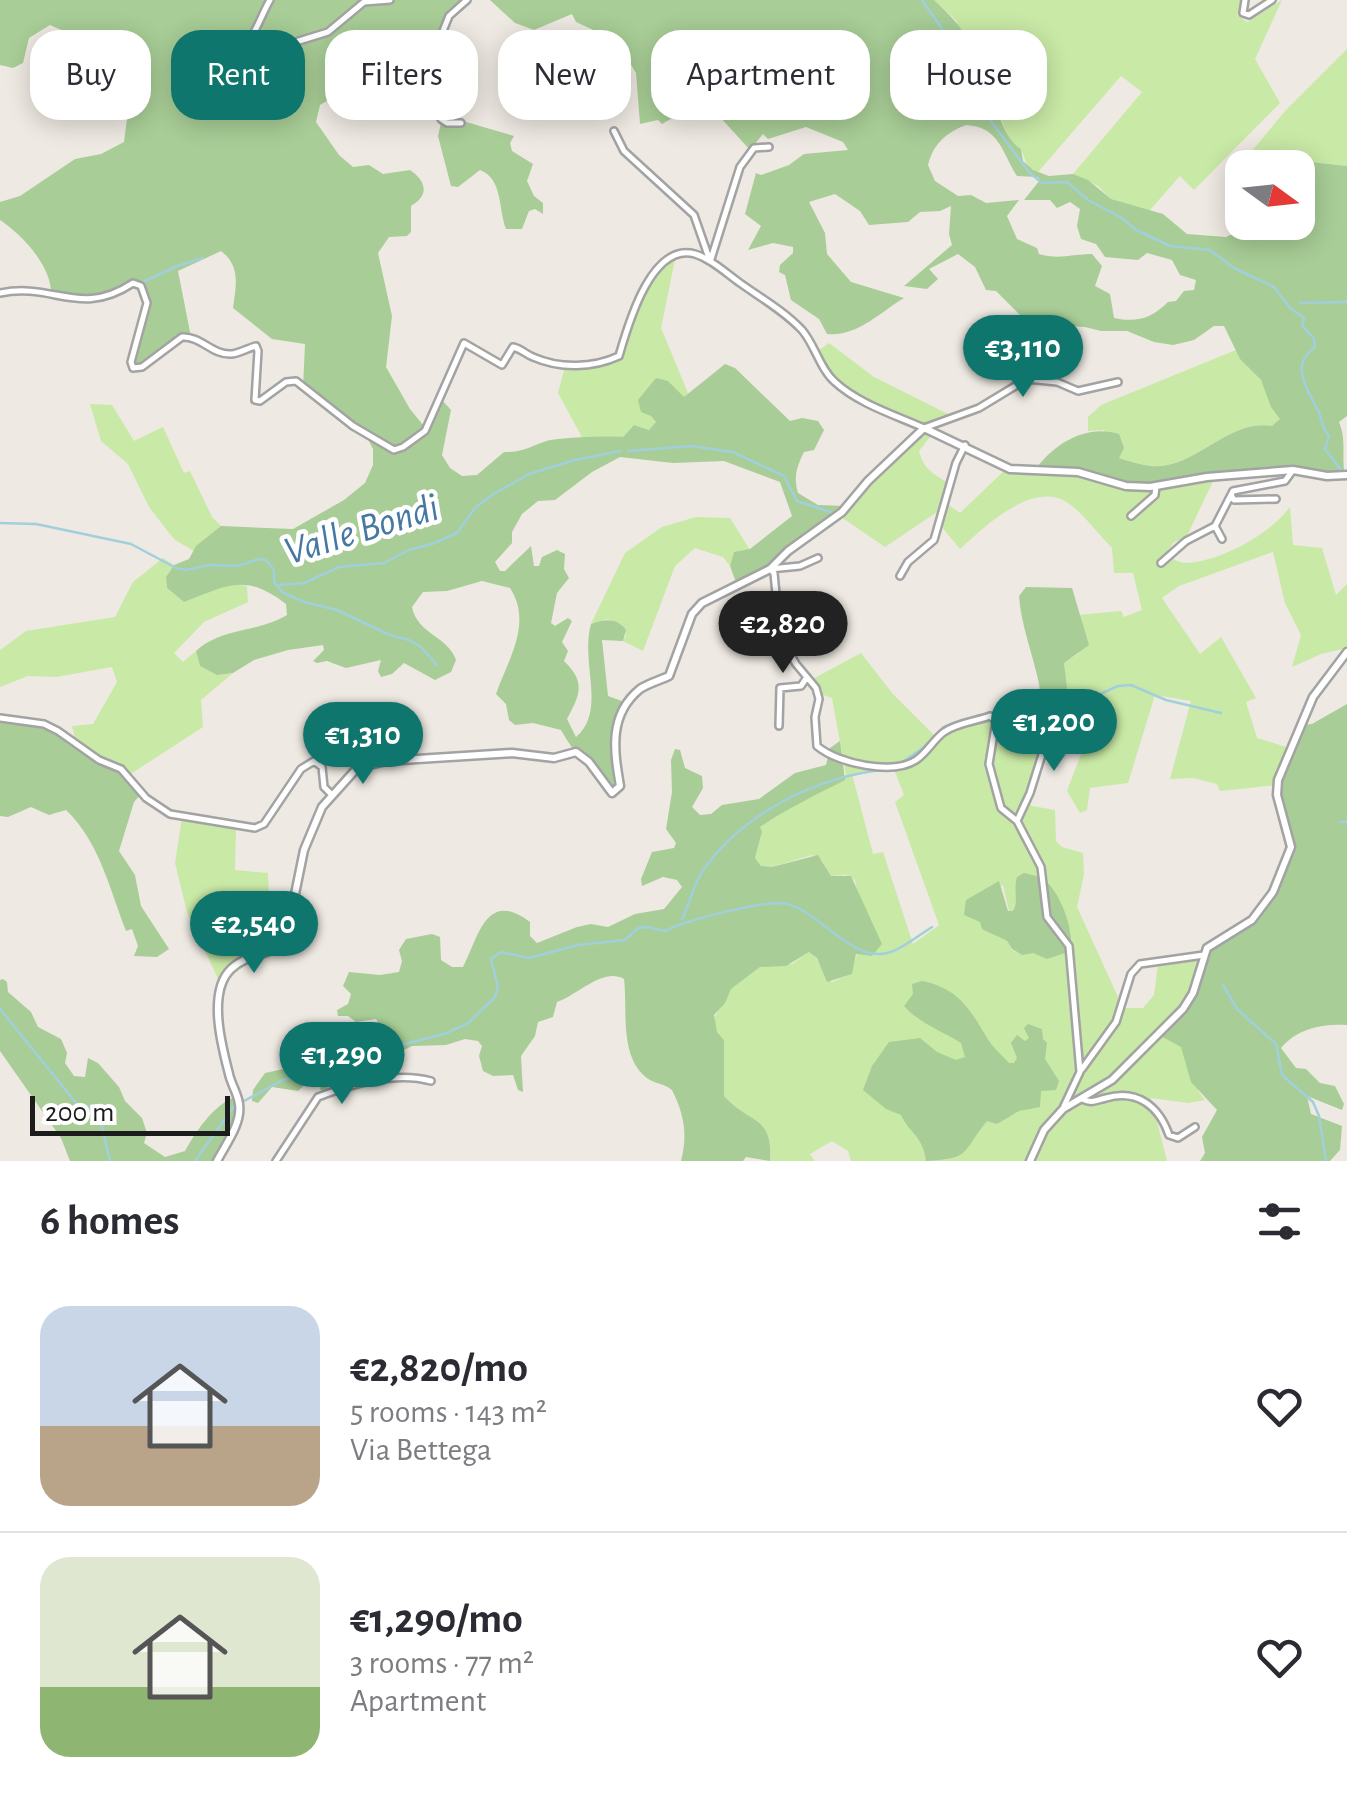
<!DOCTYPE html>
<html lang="en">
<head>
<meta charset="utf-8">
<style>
  body { margin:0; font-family:"Alegreya Sans",sans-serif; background:#f2f2f3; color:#2b2b33; height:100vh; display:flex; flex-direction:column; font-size:38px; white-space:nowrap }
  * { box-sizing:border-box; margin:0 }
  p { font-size:32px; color:#7c7c81 }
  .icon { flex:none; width:55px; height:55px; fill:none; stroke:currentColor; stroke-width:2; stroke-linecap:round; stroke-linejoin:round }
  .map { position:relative; height:1161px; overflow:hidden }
  .sheet { display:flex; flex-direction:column; background:#fff; flex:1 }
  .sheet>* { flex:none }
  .top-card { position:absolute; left:30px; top:30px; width:1288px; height:90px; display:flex; gap:20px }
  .needle { width:65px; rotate:105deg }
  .controls { position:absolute; left:1225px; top:150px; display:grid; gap:20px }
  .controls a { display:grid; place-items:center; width:90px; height:90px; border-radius:20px; background:#fff; box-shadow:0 5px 25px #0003; font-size:50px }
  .scale { position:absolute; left:30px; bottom:25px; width:200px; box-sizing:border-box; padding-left:10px; border:5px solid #1c1c1c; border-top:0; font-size:28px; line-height:35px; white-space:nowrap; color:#1c1c1c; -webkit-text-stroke:8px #fff; paint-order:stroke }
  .price { position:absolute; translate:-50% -85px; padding:0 22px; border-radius:35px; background:#0f766e; color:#fff; font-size:32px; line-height:65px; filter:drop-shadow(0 2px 5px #0008) }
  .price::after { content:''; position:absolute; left:50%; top:60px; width:30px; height:22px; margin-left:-15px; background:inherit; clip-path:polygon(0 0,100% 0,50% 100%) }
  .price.on { background:#222; color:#fff }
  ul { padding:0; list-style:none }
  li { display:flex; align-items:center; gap:30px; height:250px; padding:0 40px }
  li+li { border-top:2px solid #e1e1e2 }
  li span { display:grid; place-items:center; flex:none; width:280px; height:200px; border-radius:30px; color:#555 }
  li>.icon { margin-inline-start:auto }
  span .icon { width:120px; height:120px; fill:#fffc; stroke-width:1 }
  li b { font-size:42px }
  h2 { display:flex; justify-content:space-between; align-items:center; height:120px; padding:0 40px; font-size:42px }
  .chip { padding:0 35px; border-radius:30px; background:#fff; box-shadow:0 5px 25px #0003; font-size:35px; line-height:90px }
  .chip.on { background:#0f766e; color:#fff }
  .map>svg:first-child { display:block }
</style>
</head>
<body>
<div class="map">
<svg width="1347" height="1161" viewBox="0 0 1347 1161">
  <rect width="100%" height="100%" fill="#eee9e2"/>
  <!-- grass -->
  <path fill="#c9e9a6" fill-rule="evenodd" d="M934,0H1242L1237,15L1247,22L1282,0L1255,59L1280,103L1194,190L1180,176L1149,211L1111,199L1098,186L1073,174L1142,92L1121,76L1038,172C1025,168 1026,160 1021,149C997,136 1002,92 980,81L956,20Z
    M1347,49V166L1310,162L1295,167L1248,168L1242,163L1286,110Z
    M676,255L661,328L688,393L684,398L673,386L652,416L656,423L649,430L634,425L623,437L583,439L558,393L566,363L577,367L625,353L631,315L665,263Z
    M829,343L874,377L948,414L919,451C923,468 933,474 947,482L946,503L960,513L1005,470L1215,477L1186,538L1174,542L1165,555C1172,558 1179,563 1187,563C1221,561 1270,534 1290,507L1293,545L1322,548L1336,595L1347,584V648L1321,654L1292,667L1301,635L1285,603L1273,552L1179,586L1162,598L1200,654L1221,637L1256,698L1246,702L1257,738L1293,749L1276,785L1220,791L1217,784L1193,778L1170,779L1191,701L1155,695L1128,783L1090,788L1087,810L1080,813L1067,791L1103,696C1089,694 1081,703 1067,701L1064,663L1079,653L1082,623L1078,615L1121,611L1124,617L1142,610L1133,573H1114L1112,548C1098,534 1084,514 1068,503C1033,479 983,528 960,549L941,526L942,517L937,512L885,547L838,515L889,461L924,430C880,409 838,398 813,354Z
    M1236,350C1241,364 1254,370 1262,382C1269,394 1272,407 1281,419L1272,426C1228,418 1195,470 1150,466C1141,465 1128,461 1119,458L1104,430L1088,431V417L1101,405Z
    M90,404L112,405L134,441L163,427L184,473L190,471L212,517L221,526L194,551L175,540L166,529L149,507L128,464L101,441Z
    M696,517L730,518L750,550L734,553L730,566L723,557L695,548L675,566L643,651L623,641L626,635L621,624L607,619L591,624L625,553L662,527Z
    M163,558L174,565L166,577L167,588L184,602C207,594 222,581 247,586L248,602L204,622L174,653L183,662L196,651L200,666L218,675L233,673L201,700L203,727L126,777L76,742L72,726L93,724L117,682L112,667L56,677L28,676L0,687V650L26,631L115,617L133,582Z
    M861,653L892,693L936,737L1008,703L1040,702L1045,706H1055L1041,736L1025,800L1032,806L1055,810L1056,841L1062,847L1083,853L1084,874L1077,907L1123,1008H1143L1154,995L1158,965L1203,957C1190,1010 1168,1053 1205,1100L1188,1103L1151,1098L1167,1161H851L848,1151L832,1141L810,1154L815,1161H770C773,1114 750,1125 724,1096V1040L717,1032L713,1020L731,989L760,967L792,964L809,952C821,958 821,974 832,982L851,974L857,954L872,956L881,944L858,896L855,880L846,875L831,876L821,859L812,855L772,867L761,866L755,858L762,833L759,827C769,820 782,809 793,805C807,799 837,787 846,775L832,698L818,693L811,680ZM892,764L904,795L895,802L939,925L913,944L883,852L873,854L852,774ZM1047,882L1071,932L1022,955L1012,950L1007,941C986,932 976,921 966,900L1003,885L1009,911H1013L1017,896Z
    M183,811L202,819L236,826L235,870L268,873L271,953L253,959L221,985L187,912L175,863Z"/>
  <!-- forest -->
  <path fill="#a8cd96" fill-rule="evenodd" d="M0,0H467L445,23L438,41L434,43L419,34L402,47L394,79C364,84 346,90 320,105L316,122L339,155L353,167L369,165L383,174L410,170C426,181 430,195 411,206V232L407,236L389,237L378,253L392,316L386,367L410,409L423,425L442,400L451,410L442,455L450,468L462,476L477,475L504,452C528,453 536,441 558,439C578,437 602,436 623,437L634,425L649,430L656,422L651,416L641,412L638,400L656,378L668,381L684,397L725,364L735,368L790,421L802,418L818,421L824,430L814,450L804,452C797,466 793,477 798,493L818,505L846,506L772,569L737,585L730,566L734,552L750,549L792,516L780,482L724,461L673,463L620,457L592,472L555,500L538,501L522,514L512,532V543L495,562L500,571H505L531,546L534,566H539L542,557L557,550L565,554L564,569L569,578L557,593L551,623L555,626L568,618L572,621L562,642L568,651L564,661C587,683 579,696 567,719L576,737C607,710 580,664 591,624C604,619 617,617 626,630L623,641L602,640L608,696L630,704C609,740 606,744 620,783L611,795L606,794C591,772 574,753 561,730L533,723L515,725L509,720L506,704L496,694C508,660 533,623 510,588L482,581L447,591L423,592L412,607C417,634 448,636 456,660L451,672L435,680L404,663L392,674L381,677L378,671L381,660L346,668L327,661L317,663L313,661L324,650L323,645L288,650L254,660L233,673L217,675L200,666L196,651C222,627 257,633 287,615L286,604C245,572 226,586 184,602L167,588L166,577L174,565L189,559L196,546L221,526L293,529L344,500L365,483L373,465V449L366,435L334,415L303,388L305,344L272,339L233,308C236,286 241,266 221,251L178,271L191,337L186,336L131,371L146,310L143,287L137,283C109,299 83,296 51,293C51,265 22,235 0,220V202L20,196L75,159L101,154L124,142L128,111L124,82L97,72L68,33L50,25L29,38L23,63L13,68L0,65Z
    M490,0H934C968,32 968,37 980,81L993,88C995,107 1004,139 1021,149L1023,161L1033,170L1049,176L1073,174L1088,180L1111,199L1163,214L1187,234L1226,237L1236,232L1230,189L1242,163L1248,167L1242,168V222H1298V168L1295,167L1310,162L1347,166V416L1339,422C1347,441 1341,456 1345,477L1292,472L1129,487L1101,479L1035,470C1055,443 1086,424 1119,434L1124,448L1119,458C1128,461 1141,465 1151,466C1195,470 1228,418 1272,426L1280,419L1271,407L1261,380L1240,359L1224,326H1214L1194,340L1173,345L1154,342L1127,331H1101L1085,327L1028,323L996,291L986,290L975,267L958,254L929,269L938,279L927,289L904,286L952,245L949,234L951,206L940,211L920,212L908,222L869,225L860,211L835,194L809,202L825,233L827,254L851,282L904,298C879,313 857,337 827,334L819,319L791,300L785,275L779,272L780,265L793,253V247L773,243L748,250L761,226L745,214L756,173L761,175L789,165L804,154L848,150L843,142L806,127L768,139L763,134L750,150L709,105L700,102L662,124L658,120L640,124L636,73L630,63L628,46L576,22L572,14L534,30L515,23ZM966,125C1000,127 1002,153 1017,176L1038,177L1040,180L1024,200H1050L1057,208L1070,202L1080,209L1077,226L1081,239L1096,244L1105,257L1138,260L1147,253L1172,260L1180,275L1196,280L1194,290L1184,291L1176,301L1168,302C1152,318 1137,323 1114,318L1110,294L1095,286L1102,266L1092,254C1072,254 1059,260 1039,254L1037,248L1017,239L1007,216L1019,200L986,203L971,195L958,196L935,181L928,165C934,143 946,133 966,125Z
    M449,117L514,136L510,143L512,151L533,164L527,181L534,196L543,203V214L535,209L529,211L522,229H506C498,208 503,179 480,170L458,187L451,186L438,136L441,123Z
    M1026,587L1072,588L1089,645L1064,663L1068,696L1060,706H1045C1037,698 1041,695 1039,684C1033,655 1021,625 1019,596Z
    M1347,704V1025C1323,1024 1298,1028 1281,1048L1296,1068L1306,1069L1320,1083L1335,1086L1344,1104L1342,1110L1307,1096L1311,1114L1342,1126L1340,1150L1330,1161H1200L1205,1153L1202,1137L1217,1110L1191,1082L1181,1047L1159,1035L1186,1007L1205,950L1249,923L1266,903L1287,857L1276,785L1302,725L1312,724Z
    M0,718C54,719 106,756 142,793L134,802L119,851L135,875L141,906L169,949L157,957L134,956L138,946L132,929L126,931C110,890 99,841 66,810L49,815L31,807L8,817L0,816Z
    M840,741L845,780C816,795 788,808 760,827L762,832L755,858L761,866L772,867L818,855L831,876H851L882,944L872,956L856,954L852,974L827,982L817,958L809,952L786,966L760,967L731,989L725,1003L714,1015L717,1032L724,1040V1096C750,1125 773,1114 770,1161L746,1157L743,1161H681C688,1135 684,1114 672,1090C665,1084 657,1084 650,1080C618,1060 628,1010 624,979C603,967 578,995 557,1002L553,1017L538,1022L535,1036L521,1056L523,1092L518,1090L513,1075L493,1076L483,1071L479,1056L482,1046L478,1041L465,1039L446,1045L412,1046L384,1060L359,1068H344L341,1078L348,1097L339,1094L336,1084H330L324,1092L320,1089L322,1083L320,1078L310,1080L298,1091L272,1087L258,1103L252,1101L253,1090L265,1073L311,1063L324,1054L334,1058L348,1052L350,1036L360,1033L368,1038L383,1036L384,1031L376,1019L356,1022L348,1016H338L337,1010L348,1004L351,994L343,986L349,972L380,975L399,972L402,961L399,950L406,939L432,934L440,937L441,960L452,967H463C479,936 486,889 530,922V936L537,943L577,927L591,924L608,927L635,914L664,909L682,887L677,880L663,877L642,886L641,879L652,852L674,848L676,843L666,829L672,792L671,760L675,749L680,750L685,768L702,776L703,788L692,807L700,815L711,814L722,805L759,799L795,773L826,765L830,748Z
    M1024,873C1032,875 1041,876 1047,882C1062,897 1074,931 1071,951L1047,959L1033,953L1022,955L1012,949L1007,941L982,929L980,922L964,915L966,900L999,881L1008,911H1013C1019,899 1013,891 1017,877Z
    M3,979L7,982L8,992L31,1012L38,1027L61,1039L67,1053L65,1063L74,1076L85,1077L88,1058L98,1063L119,1087L125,1101L142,1118L147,1133L144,1143L165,1157L185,1151C197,1130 212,1107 234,1097C246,1126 235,1137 219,1161H70L61,1138L0,1051V980Z
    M922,981C958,988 970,1009 987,1038C993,1048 1002,1055 1009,1063H1014L1017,1058L1011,1043L1017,1035L1025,1041L1029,1038L1024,1028L1028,1024L1042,1029L1043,1039L1047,1043L1045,1059L1059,1081L1056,1090L1041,1091L1040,1107L1019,1111L997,1124L987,1121C960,1155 971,1158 926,1161C923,1136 910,1134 901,1115L886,1109L863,1090L872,1066L889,1042L920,1038L937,1052L956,1060L965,1057L961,1043C942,1031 919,1023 904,1006L913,994L912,984Z"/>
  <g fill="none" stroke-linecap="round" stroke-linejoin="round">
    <!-- stream -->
    <path stroke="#a1d0dc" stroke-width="2.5" d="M922,0L950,40L973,106L987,116L1029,172L1042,183L1067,182L1088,200L1122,218L1136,230L1170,246L1210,250L1234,268L1274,287L1290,308L1304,318L1302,326L1314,338L1315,347C1288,366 1309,391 1319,413C1323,423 1322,428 1329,436L1325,449L1342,471
      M143,282L177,266L203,258
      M1300,303L1347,302
      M628,451L691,446L733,452L784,476L797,501L833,513
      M0,523L36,524L131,544L176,568L186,570L209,565L237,566L259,559L266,560L274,570V582L282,592L304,602L337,610L390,635L409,640L421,647L437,665
      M279,585L304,583L339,567L384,563L409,550L435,543L457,533L475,508L492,495L529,474L575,460L620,451
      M901,763L923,748L944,727L958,722L999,710L1087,700L1118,686L1131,685L1166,700L1221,713
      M1340,822H1347
      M682,920C689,904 694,884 703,870C746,811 818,776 889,769
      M1223,985L1237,1009L1276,1044L1282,1075L1313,1102L1319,1116L1326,1161
      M0,1009L77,1104L98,1110L110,1161
      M244,1101L283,1080L341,1062L358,1052H373L444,1034L467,1024L495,997L498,987L491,959L501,952L529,958L578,945L625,940L638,928L647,927L665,931C684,921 766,899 787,904C821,912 853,965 891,952C905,947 919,935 932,927
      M195,1161L235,1105"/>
    <!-- minor casing -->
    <g stroke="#a3a3a3" stroke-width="10">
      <path id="minor" d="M270,0C260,17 255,39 238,51C227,59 217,61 213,73H223L286,45L328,32L364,2L390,0
        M1245,0L1243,13L1249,15L1272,0
        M461,123H447L441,119C445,97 471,91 465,66L441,57L435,51L449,16L467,0
        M614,131L624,151L694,215L710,261
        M711,259L740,167L754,148L769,147
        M0,293C54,282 80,318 133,283L141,286L147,303L131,362L133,368L142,367L182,337C201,336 212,355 231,354C238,354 248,348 256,346L258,351L255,400L260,401L286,382L296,381L353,426L394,450L403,447L425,431L464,343L502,365L513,347C522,349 525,354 533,357C560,369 593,368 619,356C628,325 651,242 695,254C711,259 726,273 740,283C761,298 784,311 802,330C815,345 820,369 835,382C859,404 895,415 924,428L979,408L1027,379L1057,382L1078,391L1118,382
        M1231,495L1234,500L1276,499
        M1131,516L1155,495L1156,486
        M1222,539L1215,526L1233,491L1285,481L1293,470
        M818,558L800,566L770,569L774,573L780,636L796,664L816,688L819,699L815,717L817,746C838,764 893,775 916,760C927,753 934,739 944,732C956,723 977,721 990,716L996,721L989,764L1001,808L1017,821L1041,867L1047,917L1069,946L1080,1072L1064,1106
        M1161,563L1186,541L1215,526
        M900,576L908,562L934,540L956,463L965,445
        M0,718L44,724L58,731L99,760L121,769L146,798L170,814L255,828L264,824L301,769L314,761L322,767L324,787L331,794
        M779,726L780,688L801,686L807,677
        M1017,821L1030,793L1055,713
        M1082,1069L1116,1022L1131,974L1140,964L1204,955
        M1082,1099C1093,1104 1096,1100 1106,1098C1137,1089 1159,1106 1169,1135L1178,1138L1195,1127
        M276,1161L318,1097C352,1084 395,1071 431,1081"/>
    </g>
    <!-- tertiary casing -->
    <g stroke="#a3a3a3" stroke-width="11">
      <path id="tertiary" d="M217,1161C226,1144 242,1123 239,1104C238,1094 231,1084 229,1074C222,1047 207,992 231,969C246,954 270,955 285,943L304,850L322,807L358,767L386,761L512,753L554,758L576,752L589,762L612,793L620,786C614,751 608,715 640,689C647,684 660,680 669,676L692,614L702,603L770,569L788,551L842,512L868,481L924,428L1010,469L1078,472L1126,486L1150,487L1207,477L1293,470L1327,476L1347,475
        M1030,1161L1044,1130L1063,1109L1112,1080L1183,1009L1193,993L1207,948L1252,920L1273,892L1291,847L1277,795L1278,780L1313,697L1347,652"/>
    </g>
    <!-- minor -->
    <use href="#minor" stroke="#fff" stroke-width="5"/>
    <!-- tertiary -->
    <use href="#tertiary" stroke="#fff" stroke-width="6"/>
  </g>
  <g text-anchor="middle" stroke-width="9" stroke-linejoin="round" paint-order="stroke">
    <!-- water labels -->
    <g font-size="40" font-style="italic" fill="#4678a3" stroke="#fff">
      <text transform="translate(361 528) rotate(-17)" y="14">Valle Bondi</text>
    </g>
  </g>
</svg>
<div class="controls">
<a><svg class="needle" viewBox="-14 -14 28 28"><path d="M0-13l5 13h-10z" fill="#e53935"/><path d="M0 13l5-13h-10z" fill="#7c7c81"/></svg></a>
</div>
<div class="scale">200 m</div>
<b class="price" style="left:1023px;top:400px">€3,110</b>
<b class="price on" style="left:783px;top:676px">€2,820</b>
<b class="price" style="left:1054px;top:774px">€1,200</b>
<b class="price" style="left:363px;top:787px">€1,310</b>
<b class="price" style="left:254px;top:976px">€2,540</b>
<b class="price" style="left:342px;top:1107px">€1,290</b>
<div class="top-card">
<a class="chip">Buy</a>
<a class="chip on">Rent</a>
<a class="chip">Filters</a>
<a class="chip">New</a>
<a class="chip">Apartment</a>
<a class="chip">House</a>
</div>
</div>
<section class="sheet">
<h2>6 homes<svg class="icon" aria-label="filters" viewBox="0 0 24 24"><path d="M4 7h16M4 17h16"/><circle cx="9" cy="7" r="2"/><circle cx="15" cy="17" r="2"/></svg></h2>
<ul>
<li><span style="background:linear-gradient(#c9d6e8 60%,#b9a48a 0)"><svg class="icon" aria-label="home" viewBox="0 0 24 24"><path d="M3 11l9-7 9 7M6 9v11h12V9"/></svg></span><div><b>€2,820/mo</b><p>5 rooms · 143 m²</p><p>Via Bettega</p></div><svg class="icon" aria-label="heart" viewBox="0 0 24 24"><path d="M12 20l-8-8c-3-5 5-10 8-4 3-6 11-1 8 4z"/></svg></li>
<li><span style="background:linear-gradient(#dfe7d0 65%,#8fb573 0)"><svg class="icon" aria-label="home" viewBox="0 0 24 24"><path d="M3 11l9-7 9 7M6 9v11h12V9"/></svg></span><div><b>€1,290/mo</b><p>3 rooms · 77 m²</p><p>Apartment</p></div><svg class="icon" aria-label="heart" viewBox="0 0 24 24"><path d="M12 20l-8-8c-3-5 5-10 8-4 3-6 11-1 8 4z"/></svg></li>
</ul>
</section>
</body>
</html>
